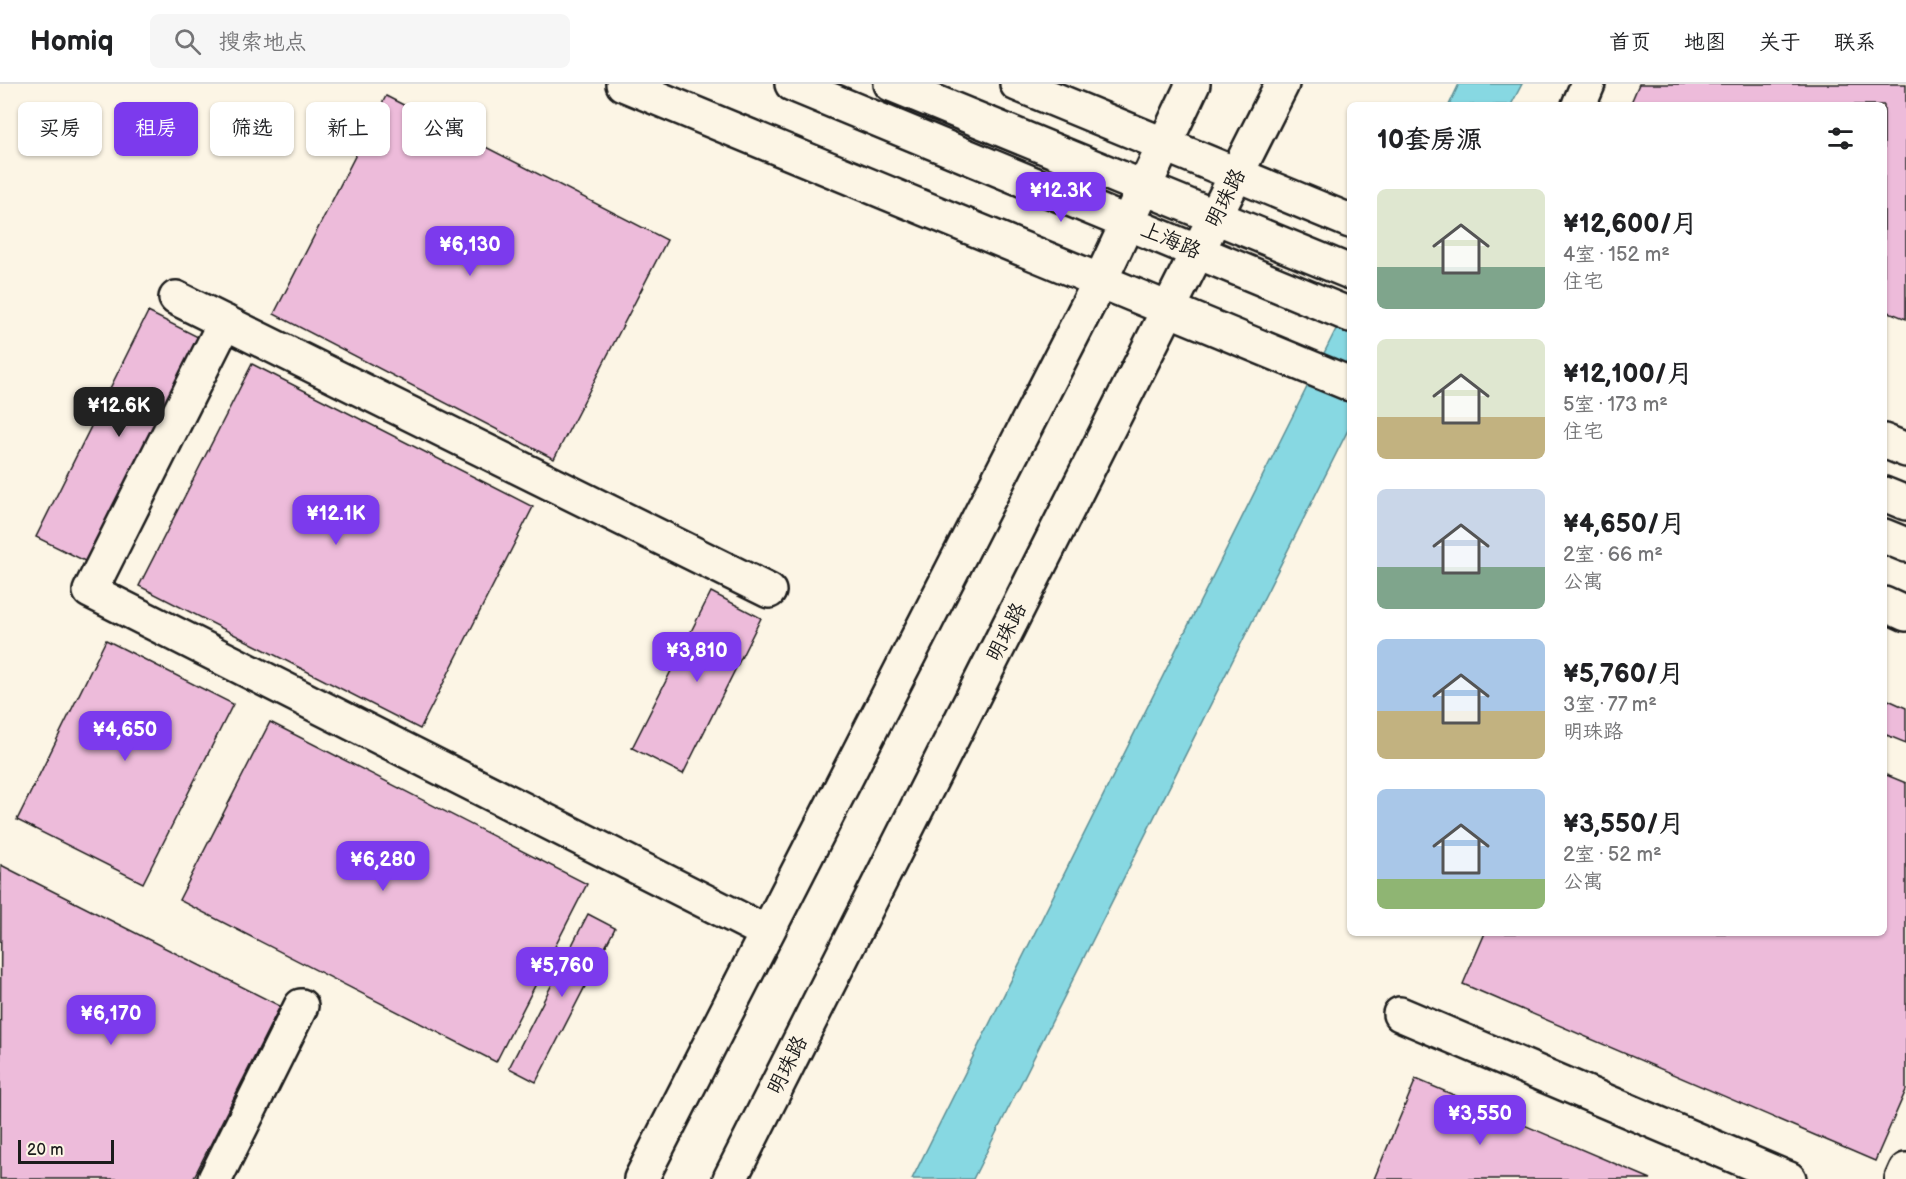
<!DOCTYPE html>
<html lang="zh">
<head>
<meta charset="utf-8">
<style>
  body { margin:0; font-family:"Balsamiq Sans","LXGW WenKai TC",sans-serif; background:#f6f6f6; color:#202124; height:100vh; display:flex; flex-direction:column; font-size:22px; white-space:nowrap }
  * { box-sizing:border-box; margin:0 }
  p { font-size:20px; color:#757577 }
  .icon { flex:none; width:33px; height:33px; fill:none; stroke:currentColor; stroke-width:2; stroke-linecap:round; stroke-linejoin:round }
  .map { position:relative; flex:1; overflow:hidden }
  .panel { position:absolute; left:1347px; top:18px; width:540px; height:834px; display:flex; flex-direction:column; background:#fff; border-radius:9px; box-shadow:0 2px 4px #0004 }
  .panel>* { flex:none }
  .guide { position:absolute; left:18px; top:18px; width:570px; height:54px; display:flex; gap:12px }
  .scale { position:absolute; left:18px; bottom:15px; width:96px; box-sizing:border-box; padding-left:6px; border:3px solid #1c1c1c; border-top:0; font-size:16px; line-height:21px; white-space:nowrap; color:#1c1c1c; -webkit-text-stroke:4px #fcf5e5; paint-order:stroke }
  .price { position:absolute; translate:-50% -51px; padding:0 14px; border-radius:12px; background:#7c3aed; color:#fff; font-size:20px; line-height:39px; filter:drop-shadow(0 2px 3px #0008) }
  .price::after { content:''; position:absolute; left:50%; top:36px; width:18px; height:14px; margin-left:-9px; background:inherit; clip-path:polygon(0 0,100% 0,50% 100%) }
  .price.active { background:#222; color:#fff }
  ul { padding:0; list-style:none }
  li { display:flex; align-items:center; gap:18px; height:150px; padding:0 30px }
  li span { display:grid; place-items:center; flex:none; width:168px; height:120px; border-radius:9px; color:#555 }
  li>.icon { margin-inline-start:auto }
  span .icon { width:72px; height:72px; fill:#fffc; stroke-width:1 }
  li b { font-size:26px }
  h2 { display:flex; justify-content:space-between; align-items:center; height:72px; padding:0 30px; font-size:26px }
  .chip { padding:0 21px; border-radius:9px; background:#fff; box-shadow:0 2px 4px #0004; font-size:21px; line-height:54px }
  .chip.active { background:#7c3aed; color:#fff }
  header { display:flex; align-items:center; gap:36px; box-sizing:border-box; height:84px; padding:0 30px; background:#fff; border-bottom:2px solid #e0e0e0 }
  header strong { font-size:28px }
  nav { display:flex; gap:33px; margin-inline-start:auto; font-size:21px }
  .search { width:420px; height:54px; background:#f6f6f6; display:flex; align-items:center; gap:15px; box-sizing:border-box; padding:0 21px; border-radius:9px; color:#757577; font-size:22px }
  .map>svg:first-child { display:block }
</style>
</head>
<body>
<header>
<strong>Homiq</strong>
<div class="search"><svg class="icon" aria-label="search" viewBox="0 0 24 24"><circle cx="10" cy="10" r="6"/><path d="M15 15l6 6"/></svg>搜索地点</div>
<nav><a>首页</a><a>地图</a><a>关于</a><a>联系</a></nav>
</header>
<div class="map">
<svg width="1906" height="1095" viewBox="0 0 1906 1095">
  <rect width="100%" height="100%" fill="#fcf5e5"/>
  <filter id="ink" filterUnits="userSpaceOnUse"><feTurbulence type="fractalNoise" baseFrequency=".0167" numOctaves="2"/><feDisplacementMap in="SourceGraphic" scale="12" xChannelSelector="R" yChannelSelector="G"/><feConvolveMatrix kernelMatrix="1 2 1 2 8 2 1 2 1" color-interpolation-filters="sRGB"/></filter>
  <g filter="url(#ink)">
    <!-- water -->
    <path fill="#87d8e2" stroke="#5c8d93" stroke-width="1.5" d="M1459,0H1522L1511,21H1449Z
      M1350,217V342L973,1095H912Z"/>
    <!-- building -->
    <path fill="#edbbda" stroke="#1c1c1c" stroke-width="1.5" d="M1639,0H1906V235L1884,226V21H1630Z
      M386,12L667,156L554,375L274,230Z
      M148,228L202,255L91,480L36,453Z
      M252,280L533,423L420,645L139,502Z
      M711,508L761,534L683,690L632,664Z
      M106,556L233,620L143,799L17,736Z
      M1884,614L1906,624V659L1884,650Z
      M270,638L587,800L496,978L179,816Z
      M1884,690L1906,699V1006L1875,1077L1463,900L1485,849H1884Z
      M1,781L280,922L193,1095H0Z
      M588,830L615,844L536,998L509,984Z
      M1416,995L1651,1095H1374Z"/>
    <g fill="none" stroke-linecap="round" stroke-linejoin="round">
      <!-- minor casing -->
      <g stroke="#1c1c1c" stroke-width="38">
        <path id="minor" d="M623,0L1350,300
          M1017,0L1350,137
          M1579,21L1588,0
          M176,214L769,507
          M225,238L90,507L766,848
          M1884,357L1906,366
          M1884,520L1906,530
          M1400,930L1789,1095
          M215,1095L301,922
          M1902,1095L1906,1086"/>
      </g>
      <!-- major casing -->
      <g stroke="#1c1c1c" stroke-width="38">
        <path id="major" d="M792,0L1350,231
          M891,0L1350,188
          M1884,410L1906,419
          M1884,452L1906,461
          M641,1095L1100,197L1193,0
          M730,1095L1282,0"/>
      </g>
      <!-- minor -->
      <use href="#minor" stroke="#fcf5e5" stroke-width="33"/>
      <!-- major -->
      <use href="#major" stroke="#fcf5e5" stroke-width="33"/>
    </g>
  </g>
  <g text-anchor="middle" stroke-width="6" stroke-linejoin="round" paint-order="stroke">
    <!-- street labels -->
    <g font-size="21" fill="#1c1c1c" stroke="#fcf5e5">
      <text transform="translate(1225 114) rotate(-63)" y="7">明珠路</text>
      <text transform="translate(1171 156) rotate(23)" y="7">上海路</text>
      <text transform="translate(1006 548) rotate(-63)" y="7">明珠路</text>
      <text transform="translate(787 981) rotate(-63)" y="7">明珠路</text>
    </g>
  </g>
</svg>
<div class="scale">20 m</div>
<b class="price" style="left:1061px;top:139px">¥12.3K</b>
<b class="price" style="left:470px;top:193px">¥6,130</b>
<b class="price active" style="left:119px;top:354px">¥12.6K</b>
<b class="price" style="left:336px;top:462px">¥12.1K</b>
<b class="price" style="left:697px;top:599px">¥3,810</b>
<b class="price" style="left:125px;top:678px">¥4,650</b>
<b class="price" style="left:383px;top:808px">¥6,280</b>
<b class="price" style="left:562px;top:914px">¥5,760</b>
<b class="price" style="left:111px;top:962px">¥6,170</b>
<b class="price" style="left:1480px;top:1062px">¥3,550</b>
<div class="guide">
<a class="chip">买房</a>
<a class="chip active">租房</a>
<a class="chip">筛选</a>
<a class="chip">新上</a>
<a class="chip">公寓</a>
</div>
<section class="panel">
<h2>10套房源<svg class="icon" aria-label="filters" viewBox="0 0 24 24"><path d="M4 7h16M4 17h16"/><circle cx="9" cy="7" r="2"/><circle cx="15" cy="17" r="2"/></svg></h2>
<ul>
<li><span style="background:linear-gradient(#dfe7d0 65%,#7fa58c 0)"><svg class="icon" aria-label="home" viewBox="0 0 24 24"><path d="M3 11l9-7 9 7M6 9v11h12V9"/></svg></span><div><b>¥12,600/月</b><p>4室 · 152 m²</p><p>住宅</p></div></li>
<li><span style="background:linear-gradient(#dfe7d0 65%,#c2b280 0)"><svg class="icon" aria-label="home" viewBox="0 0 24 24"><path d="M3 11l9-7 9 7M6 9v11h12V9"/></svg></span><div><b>¥12,100/月</b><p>5室 · 173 m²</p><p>住宅</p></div></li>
<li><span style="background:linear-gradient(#c9d6e8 65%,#7fa58c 0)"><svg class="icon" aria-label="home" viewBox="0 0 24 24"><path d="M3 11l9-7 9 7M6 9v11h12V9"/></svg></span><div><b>¥4,650/月</b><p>2室 · 66 m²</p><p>公寓</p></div></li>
<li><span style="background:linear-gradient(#a9c7e8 60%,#c2b280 0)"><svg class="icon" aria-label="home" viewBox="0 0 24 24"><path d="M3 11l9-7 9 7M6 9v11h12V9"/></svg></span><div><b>¥5,760/月</b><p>3室 · 77 m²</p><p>明珠路</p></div></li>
<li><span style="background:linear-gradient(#a9c7e8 75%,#8fb573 0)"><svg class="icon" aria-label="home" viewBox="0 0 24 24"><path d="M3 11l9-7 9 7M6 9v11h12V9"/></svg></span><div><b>¥3,550/月</b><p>2室 · 52 m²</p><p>公寓</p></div></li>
</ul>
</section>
</div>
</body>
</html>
